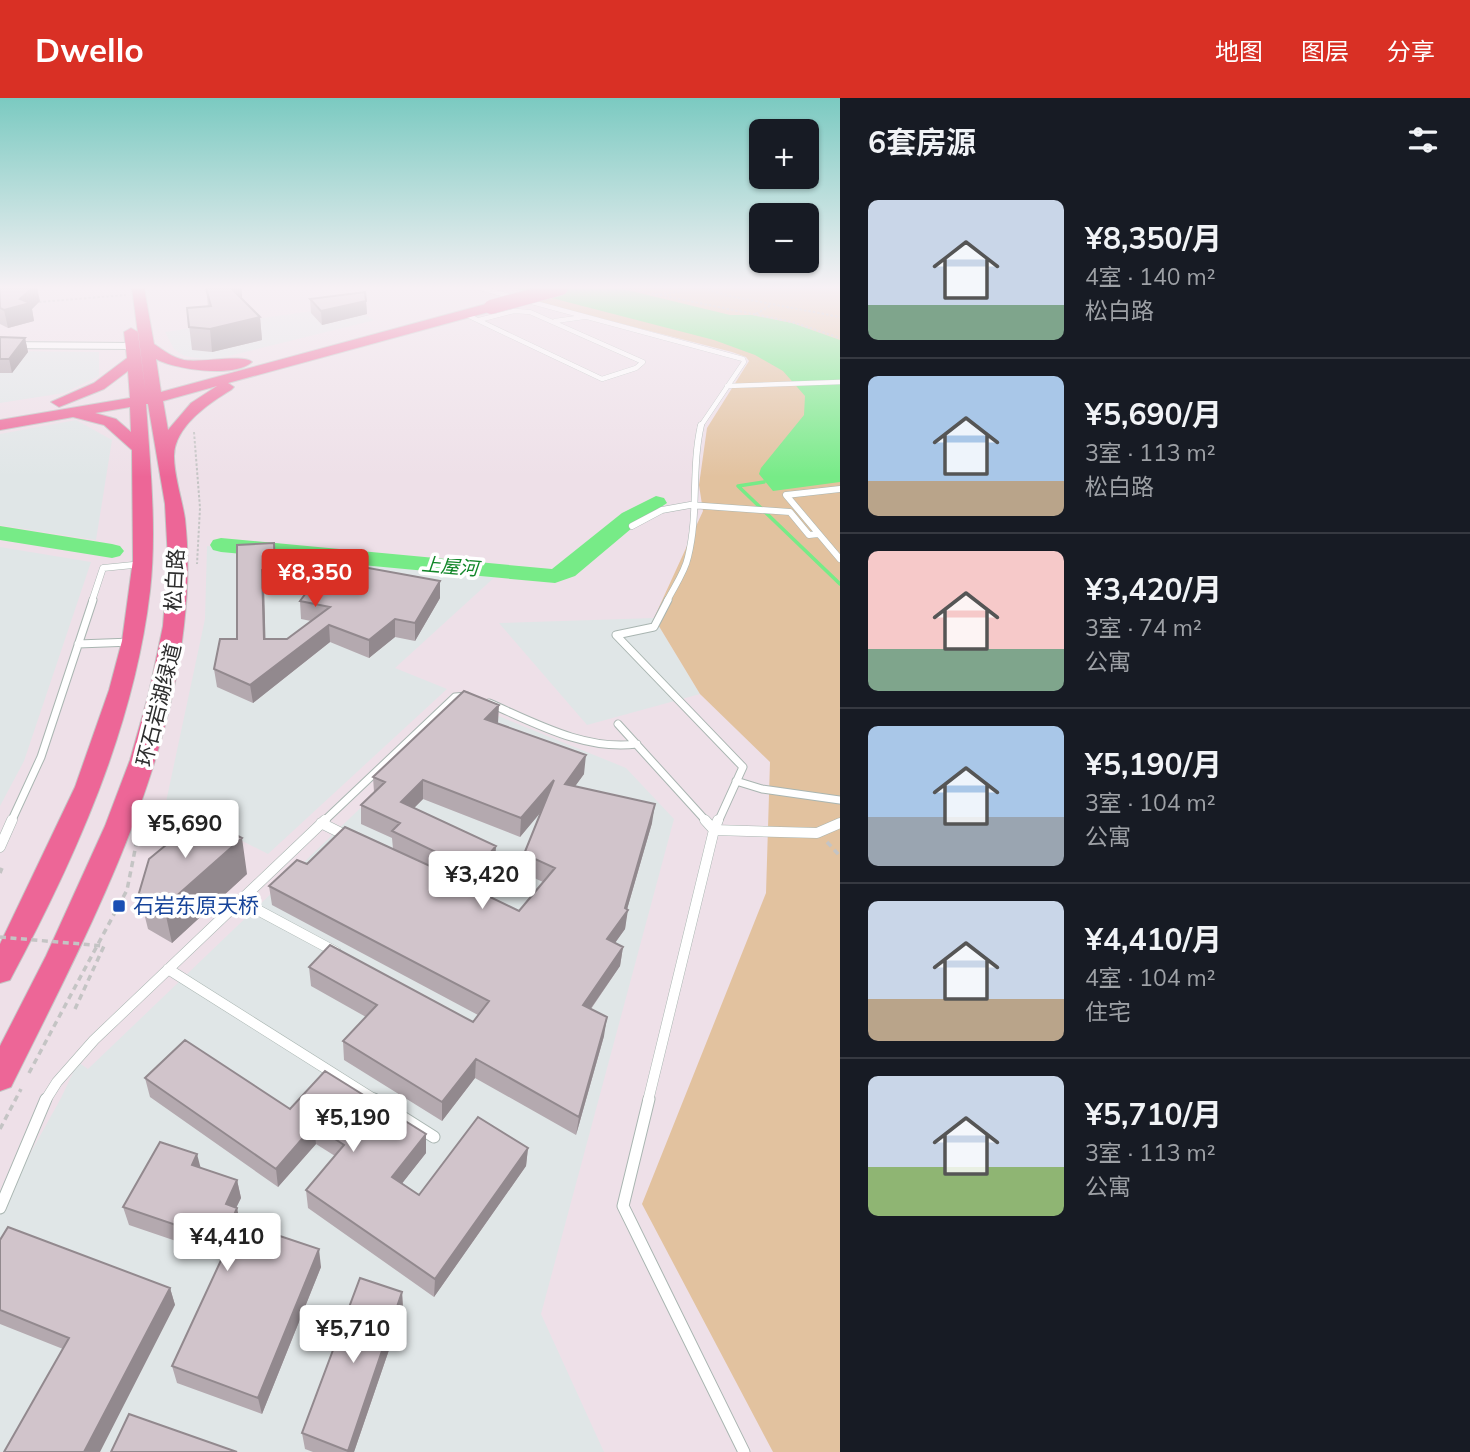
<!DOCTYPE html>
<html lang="zh">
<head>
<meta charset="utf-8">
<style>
  body { margin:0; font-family:Mulish,"Noto Sans SC",sans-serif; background:#20242c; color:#f1f3f6; height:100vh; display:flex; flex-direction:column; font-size:26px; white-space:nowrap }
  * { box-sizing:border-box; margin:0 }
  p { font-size:23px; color:#9ea1a6 }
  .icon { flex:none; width:38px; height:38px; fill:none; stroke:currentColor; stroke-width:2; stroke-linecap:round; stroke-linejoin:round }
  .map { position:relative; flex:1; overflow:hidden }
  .details { display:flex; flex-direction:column; background:#171b24; width:630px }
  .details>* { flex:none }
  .tools { position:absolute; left:749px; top:21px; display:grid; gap:14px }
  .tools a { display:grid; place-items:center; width:70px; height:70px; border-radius:10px; background:#171b24; box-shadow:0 2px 5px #0004; font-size:35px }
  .price { position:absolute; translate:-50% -60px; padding:0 16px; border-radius:7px; background:#fff; color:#222; font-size:23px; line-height:46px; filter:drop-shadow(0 2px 4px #0008) }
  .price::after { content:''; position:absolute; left:50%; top:42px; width:21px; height:16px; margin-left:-10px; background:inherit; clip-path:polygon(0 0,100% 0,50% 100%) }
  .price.selected { background:#d93025; color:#fff }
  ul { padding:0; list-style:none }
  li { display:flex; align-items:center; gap:21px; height:175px; padding:0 28px }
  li+li { border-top:2px solid #363941 }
  li span { display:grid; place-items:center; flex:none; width:196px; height:140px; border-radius:10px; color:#555 }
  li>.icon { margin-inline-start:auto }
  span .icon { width:84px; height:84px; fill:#fffc; stroke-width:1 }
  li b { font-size:30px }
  h2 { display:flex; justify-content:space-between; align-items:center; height:84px; padding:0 28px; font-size:30px }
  header { display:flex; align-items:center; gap:42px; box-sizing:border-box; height:98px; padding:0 35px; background:#d93025; color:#fff }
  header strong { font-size:33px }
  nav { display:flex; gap:38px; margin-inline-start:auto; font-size:24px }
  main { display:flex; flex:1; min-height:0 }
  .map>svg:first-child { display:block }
</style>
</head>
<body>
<header>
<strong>Dwello</strong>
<nav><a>地图</a><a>图层</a><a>分享</a></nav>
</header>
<main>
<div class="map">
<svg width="840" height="1354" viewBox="0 0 840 1354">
  <rect width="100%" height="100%" fill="#eee0e8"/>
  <!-- industrial -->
  <path fill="#e0e6e7" d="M348,208L375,222L225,259L203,261L184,258L174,251L165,234Z
    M0,253L99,254V278L64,295L0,305Z
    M76,322L112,342L96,442L0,427V336Z
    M207,448L497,477L395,570L447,591L268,756L166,704L205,521Z
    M0,449L91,464L24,663L0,708Z
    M654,520L700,596L587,627L499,525Z
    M469,606L626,670L674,721L541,1216L604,1354H0V1110L61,1000L78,964L88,971Z"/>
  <!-- green -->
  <path fill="#e2c29f" d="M587,190H840V1354H773L642,1106L766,795L770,664L700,596L654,520L703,413L699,387L707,330L749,263L746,259L732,254L537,204Z"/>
  <!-- water -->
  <path fill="#77eb87" d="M513,190H619L730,217H752L792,225L840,242V384L773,393L759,376L761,370L804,317L805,298L783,273L755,257L714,242Z"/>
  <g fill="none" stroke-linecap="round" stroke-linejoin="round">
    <!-- stream -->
    <path stroke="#77eb87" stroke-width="3.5" d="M764,384L738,388L840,486"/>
    <!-- river -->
    <path fill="#77eb87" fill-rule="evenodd" d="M656,398L664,400L667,405L638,425L575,478L555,485L221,454L213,452L210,447L213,442L221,440L552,471L622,415Z
      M0,428L112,446L120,448L124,453L120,458L112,460L0,442Z"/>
    <!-- service-far4 casing -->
    <g stroke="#a9b5b1" stroke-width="5">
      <path id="service-far4" d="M480,190L743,261L744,264L700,329
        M467,217L602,281L636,270L643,264L530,214L514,213L479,222
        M555,223L584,219
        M727,288L840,284"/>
    </g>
    <!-- service-far3 casing -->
    <g stroke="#a9b5b1" stroke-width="7">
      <path id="service-far3" d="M840,391L786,397L840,461
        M632,428L662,412L690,407L790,414L809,437L818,436
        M92,503L103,470L143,466
        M667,503C674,489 685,474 688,459C699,415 691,371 701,327"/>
    </g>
    <!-- service-far2 casing -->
    <g stroke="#a9b5b1" stroke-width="9">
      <path id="service-far2" d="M668,502L654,529L616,537L743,669L718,724
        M78,546L132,544
        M489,605C535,625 585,653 637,646
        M618,626L707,724
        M736,683L762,691L840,702
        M11,724L41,659L93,502
        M323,724L455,599L467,598"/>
    </g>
    <!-- service-far1 casing -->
    <g stroke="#a9b5b1" stroke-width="11">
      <path id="service-far1" d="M718,722L714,732L817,735L840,725
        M321,725L347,738
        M0,749L12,722
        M239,802L336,854
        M168,871L377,1003
        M45,1003L57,984L94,942L325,722
        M648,1003L714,732L705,722"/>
    </g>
    <!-- service casing -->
    <g stroke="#a9b5b1" stroke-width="13">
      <path id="service" d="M374,1001L434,1039
        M649,1001L623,1108L744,1354
        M0,1110L46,1001"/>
    </g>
    <!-- minor casing -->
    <g stroke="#a9b5b1" stroke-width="2">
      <path id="minor" d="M0,244L132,245L137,248L132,251L0,250Z"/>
    </g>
    <!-- primary casing -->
    <g stroke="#c4c4c4" stroke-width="2">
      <path id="primary" d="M132,190H144L154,246C164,253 172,259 184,262C200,265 244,256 252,264C234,280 177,272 156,261L161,294L486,206H496L498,209L496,212L228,285L234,289L231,292C209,305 174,329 174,358C174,378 182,401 185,421C189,456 188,492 184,527C166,690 83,844 11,989L0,993V948L46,858L105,728L130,662L149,595L163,528L168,462L165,406L148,306H146C150,367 157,432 150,493C134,630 75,761 10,882L0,885V846L75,689L109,592L122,543L133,462L132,352L104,327L73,319L0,332V322L130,300L128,273L104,291L59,309L51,304L94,285L127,260L124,234L131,230L138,234L146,297ZM217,288L191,305L168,332L163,303ZM130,309L131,334L116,321L95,315Z"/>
    </g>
    <!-- path-far1 -->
    <path stroke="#c4c4c4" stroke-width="2" stroke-dasharray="2.5 2" stroke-linecap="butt" d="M625,190L792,224L840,240
      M703,190L729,198L840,219
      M655,197L678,194L682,190
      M39,204L126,197
      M756,216L771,207
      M194,334L200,410L197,466"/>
    <!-- path -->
    <path stroke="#c4c4c4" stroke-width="3.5" stroke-dasharray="6 4.5" stroke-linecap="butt" d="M827,744L840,758
      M0,775L2,770
      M29,975L127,792L137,742
      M0,1031L21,991"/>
    <!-- service-far4 -->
    <use href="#service-far4" stroke="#fff" stroke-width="4.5"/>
    <!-- service-far3 -->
    <use href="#service-far3" stroke="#fff" stroke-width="6"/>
    <!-- service-far2 -->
    <use href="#service-far2" stroke="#fff" stroke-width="7"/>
    <!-- service-far1 -->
    <use href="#service-far1" stroke="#fff" stroke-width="10"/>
    <!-- service -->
    <use href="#service" stroke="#fff" stroke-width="11"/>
    <!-- minor -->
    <use href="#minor" fill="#fff" fill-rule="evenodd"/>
    <!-- primary -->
    <use href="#primary" fill="#ed6697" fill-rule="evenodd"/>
    <!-- primary-bridge casing -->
    <g stroke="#c4c4c4" stroke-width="15" stroke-linecap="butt">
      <path id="primary-bridge" d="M491,209L561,190"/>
    </g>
    <!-- path-bridge -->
    <path stroke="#c4c4c4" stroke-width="3.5" stroke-dasharray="6 4.5" stroke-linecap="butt" d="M0,839L104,848L75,911"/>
    <!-- primary-bridge -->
    <use href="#primary-bridge" stroke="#ed6697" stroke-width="14"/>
  </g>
  <!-- wall -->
  <path fill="#b4a9af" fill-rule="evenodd" d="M0,190L40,203L32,211L34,223L8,230L0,226Z
    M206,190H242V200L260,219L262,242L212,254L192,252L187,210L208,209Z
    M310,201L366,203L367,216L322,227L311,215Z
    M0,239L25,240L28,254L12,275H0Z
    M237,447L276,462L277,488L264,489L265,541H287L311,523L301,521L300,503L440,483V500L415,543L395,539L369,560L330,544L253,605L217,589L214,571L237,541Z
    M498,625L584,676L575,688L652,725L627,811L625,831L615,845L623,849L620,868L591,911L604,938L576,1037L475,980L442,1023L344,962L343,943L366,919L311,888L309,869L473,924L478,917L272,807L269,788L307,766L393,751L392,740L361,726V707L374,694L373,679ZM423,701L520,739L541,713L524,756L523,775L543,784L519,813L474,792L495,767L414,710Z
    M247,776L172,845L148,831L139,795Z
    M145,980L290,1011L426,1036V1055L402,1085L419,1097L528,1050L526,1068L434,1199L308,1110L306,1092L335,1058L316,1046L278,1089L150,999Z
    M201,1070L237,1082L241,1100L236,1110L240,1125L321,1169L262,1316L177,1285L172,1268L223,1159L129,1127L123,1109Z
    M0,1142L170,1190L175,1207L63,1251L0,1226Z
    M402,1194L403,1211L354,1354H313L305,1351L302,1335Z"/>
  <!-- shaded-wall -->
  <path fill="#92898e" d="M32,190H37L40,203L32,211L34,223L8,230L4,212L20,201Z
    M235,190H242V202L233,192Z
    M366,203L367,216L322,227L321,213Z
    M260,219L262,242L212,254L210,231Z
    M25,240L28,254L12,275L9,261Z
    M262,472L264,489L266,559L264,541Z
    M440,483V500L415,543V525Z
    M395,521V539L369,560V542Z
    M329,527L330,544L253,605L250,587Z
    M499,607L498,625L485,621Z
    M586,657L584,676L563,705L565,686Z
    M423,682V701L401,723V704Z
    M554,682L552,701L520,739L521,720Z
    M655,706L652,725L626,815L628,812L625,831L604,860L607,841Z
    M242,740L247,776L172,845L164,809Z
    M496,748L495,767L474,792L475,773Z
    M623,849L620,868L580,926L583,907Z
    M607,919L604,938L576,1037L579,1019Z
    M476,961L475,980L442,1023V1004Z
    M314,1027L316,1046L278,1089L276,1071Z
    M426,1036V1055L393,1097L392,1079Z
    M528,1050L526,1068L434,1199L435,1181Z
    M197,1056L202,1075L192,1067Z
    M237,1082L241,1100L229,1124L226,1106Z
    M237,1110L241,1128L232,1122Z
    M319,1151L321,1169L262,1316L258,1300Z
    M170,1190L175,1207L100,1354H84Z
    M402,1194L403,1211L354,1354H348Z"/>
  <!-- building -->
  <path fill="#d1c4cb" stroke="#92898e" stroke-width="2" d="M0,190H32L20,201L30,205L4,212L0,210Z
    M206,190H235L233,192L260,219L210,231L189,229L187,210L211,208Z
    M365,194L366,203L321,213L310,201Z
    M0,239L25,240L9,261H0Z
    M274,445L275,471L262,472L264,541H287L330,509L300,503L330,463L440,483L415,525L395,521L369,542L329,527L250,587L214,571L220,541H237V447Z
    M464,593L499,607L485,621L586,657L565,686L655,706L625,810L628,812L607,841L623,849L583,907L607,919L579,1019L476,961L442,1004L343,943L377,907L309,869L330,847L473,924L489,903L269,788L297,762L307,766L345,729L465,784L463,786L519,813L555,770L524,756L554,682L521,720L423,682L401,704L496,748L475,773L392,733L400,725L361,707L385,684L373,679Z
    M200,719L242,740L164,809L139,795L149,761Z
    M185,942L290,1011L325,973L426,1036L392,1079L419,1097L478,1019L528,1050L435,1181L306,1092L344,1047L314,1027L276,1071L145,980Z
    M160,1044L197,1056L192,1067L237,1082L226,1106L237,1110L232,1122L319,1151L258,1300L172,1268L229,1145L123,1109Z
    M8,1129L170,1190L84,1354H4L69,1240L0,1212V1142Z
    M360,1180L402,1194L348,1353L302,1335Z
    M129,1316L237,1354H111Z"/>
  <!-- sky -->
  <linearGradient id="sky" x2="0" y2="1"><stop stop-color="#7bcac1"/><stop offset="0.5" stop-color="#f7f1f5"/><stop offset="1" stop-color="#f7f1f5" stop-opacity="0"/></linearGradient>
  <rect width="840" height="379" fill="url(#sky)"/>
  <!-- markers -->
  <rect fill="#1a4fb4" stroke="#fff" stroke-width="2.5" x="112" y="801" width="14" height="14" rx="3.5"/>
  <g text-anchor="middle" stroke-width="7" stroke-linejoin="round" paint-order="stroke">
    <!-- far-water labels -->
    <g font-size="19" font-style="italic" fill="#12872a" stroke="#fff">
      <text transform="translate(450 468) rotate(5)" y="7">上屋河</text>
    </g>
    <!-- street labels -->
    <g font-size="21" fill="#2d2d2d" stroke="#fff">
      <text transform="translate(175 482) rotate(-87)" y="7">松白路</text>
      <text transform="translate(159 607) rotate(-76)" y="7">环石岩湖绿道</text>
    </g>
    <!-- transit labels -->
    <g font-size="21" fill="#164399" stroke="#fff" text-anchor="start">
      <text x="133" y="815">石岩东原天桥</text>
    </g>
  </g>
</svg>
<div class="tools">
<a>+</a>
<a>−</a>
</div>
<b class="price selected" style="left:315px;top:511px">¥8,350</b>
<b class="price" style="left:185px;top:762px">¥5,690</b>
<b class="price" style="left:482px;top:813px">¥3,420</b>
<b class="price" style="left:353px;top:1056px">¥5,190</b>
<b class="price" style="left:227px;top:1175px">¥4,410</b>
<b class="price" style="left:353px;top:1267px">¥5,710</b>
</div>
<section class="details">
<h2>6套房源<svg class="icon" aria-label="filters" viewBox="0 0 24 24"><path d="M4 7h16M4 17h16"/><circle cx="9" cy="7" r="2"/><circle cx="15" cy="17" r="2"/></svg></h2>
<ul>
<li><span style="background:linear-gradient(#c9d6e8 75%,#7fa58c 0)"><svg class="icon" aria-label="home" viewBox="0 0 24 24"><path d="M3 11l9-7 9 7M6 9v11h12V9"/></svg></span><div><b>¥8,350/月</b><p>4室 · 140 m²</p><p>松白路</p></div></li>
<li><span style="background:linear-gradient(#a9c7e8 75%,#b9a48a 0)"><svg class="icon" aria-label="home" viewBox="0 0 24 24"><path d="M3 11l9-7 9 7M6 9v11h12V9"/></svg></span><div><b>¥5,690/月</b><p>3室 · 113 m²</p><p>松白路</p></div></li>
<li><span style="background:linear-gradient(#f6c9c9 70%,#7fa58c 0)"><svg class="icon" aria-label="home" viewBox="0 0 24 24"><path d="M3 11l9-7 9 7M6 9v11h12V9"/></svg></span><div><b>¥3,420/月</b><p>3室 · 74 m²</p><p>公寓</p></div></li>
<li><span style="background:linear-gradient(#a9c7e8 65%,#9aa5b1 0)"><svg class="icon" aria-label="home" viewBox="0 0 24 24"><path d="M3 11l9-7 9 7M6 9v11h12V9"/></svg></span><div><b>¥5,190/月</b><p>3室 · 104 m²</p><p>公寓</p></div></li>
<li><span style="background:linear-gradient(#c9d6e8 70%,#b9a48a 0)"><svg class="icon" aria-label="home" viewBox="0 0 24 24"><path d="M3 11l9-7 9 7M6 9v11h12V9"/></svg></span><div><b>¥4,410/月</b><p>4室 · 104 m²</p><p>住宅</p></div></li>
<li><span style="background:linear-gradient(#c9d6e8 65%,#8fb573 0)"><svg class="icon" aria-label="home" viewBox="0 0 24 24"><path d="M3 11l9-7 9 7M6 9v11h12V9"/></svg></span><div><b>¥5,710/月</b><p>3室 · 113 m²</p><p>公寓</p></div></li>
</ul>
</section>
</main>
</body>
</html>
